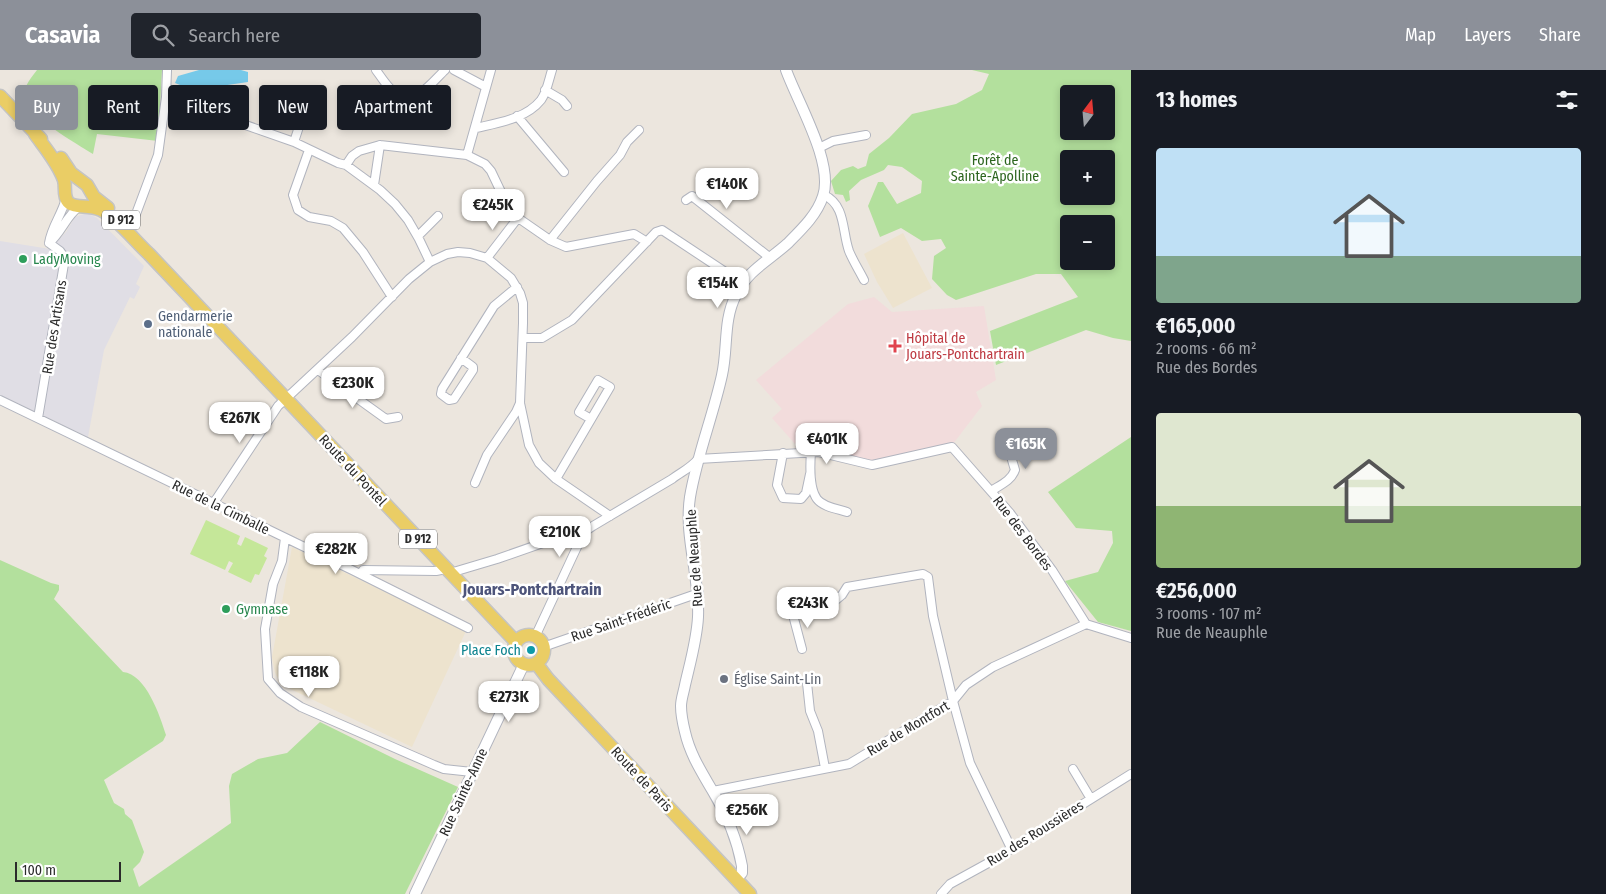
<!DOCTYPE html>
<html lang="en">
<head>
<meta charset="utf-8">
<style>
  body { margin:0; font-family:"Fira Sans Condensed",sans-serif; background:#20242c; color:#f1f3f6; height:100vh; display:flex; flex-direction:column; font-size:19px; white-space:nowrap }
  * { box-sizing:border-box; margin:0 }
  p { font-size:16px; color:#9ea1a6 }
  .icon { flex:none; width:28px; height:28px; fill:none; stroke:currentColor; stroke-width:2; stroke-linecap:round; stroke-linejoin:round }
  .map { position:relative; flex:1; overflow:hidden }
  .drawer { display:flex; flex-direction:column; background:#171b24; width:475px }
  .drawer>* { flex:none }
  .hud { position:absolute; left:15px; top:15px; width:475px; height:45px; display:flex; gap:10px }
  .needle { width:32px; rotate:16deg }
  .controls { position:absolute; left:1060px; top:15px; display:grid; gap:10px }
  .controls a { display:grid; place-items:center; width:55px; height:55px; border-radius:5px; background:#171b24; box-shadow:0 2px 8px #0003; font-size:25px }
  .scale { position:absolute; left:15px; bottom:12px; width:106px; box-sizing:border-box; padding-left:5px; border:2px solid #2b2b2b; border-top:0; font-size:14px; line-height:18px; white-space:nowrap; color:#2b2b2b; -webkit-text-stroke:4px #fff; paint-order:stroke }
  .price { position:absolute; translate:-50% -42px; padding:0 11px; border-radius:10px; background:#fff; color:#222; font-size:16px; line-height:32px; filter:drop-shadow(0 1px 2px #0008) }
  .price::after { content:''; position:absolute; left:50%; top:30px; width:15px; height:11px; margin-left:-8px; background:inherit; clip-path:polygon(0 0,100% 0,50% 100%) }
  .price.current { background:#8c9099; color:#fff }
  ul { padding:0; list-style:none }
  li { display:grid; align-content:center; gap:10px; height:265px; padding:0 25px }
  li span { display:grid; place-items:center; height:155px; border-radius:5px; color:#555 }
  li>.icon { margin-inline-start:auto }
  span .icon { width:90px; height:90px; fill:#fffc; stroke-width:1 }
  li b { font-size:21px }
  h2 { display:flex; justify-content:space-between; align-items:center; height:60px; padding:0 25px; font-size:21px }
  .tag { padding:0 18px; border-radius:5px; background:#171b24; box-shadow:0 2px 8px #0003; font-size:18px; line-height:45px }
  .tag.current { background:#8c9099; color:#fff }
  header { display:flex; align-items:center; gap:30px; box-sizing:border-box; height:70px; padding:0 25px; background:#8c9099; color:#fff }
  header strong { font-size:24px }
  nav { display:flex; gap:28px; margin-inline-start:auto; font-size:18px }
  .search { width:350px; height:45px; background:#20242c; display:flex; align-items:center; gap:12px; box-sizing:border-box; padding:0 18px; border-radius:5px; color:#9ea1a6; font-size:19px }
  main { display:flex; flex:1; min-height:0 }
  .map>svg:first-child { display:block }
</style>
</head>
<body>
<header>
<strong>Casavia</strong>
<div class="search"><svg class="icon" aria-label="search" viewBox="0 0 24 24"><circle cx="10" cy="10" r="6"/><path d="M15 15l6 6"/></svg>Search here</div>
<nav><a>Map</a><a>Layers</a><a>Share</a></nav>
</header>
<main>
<div class="map">
<svg width="1131" height="824" viewBox="0 0 1131 824">
  <rect width="100%" height="100%" fill="#ece6de"/>
  <!-- industrial -->
  <path fill="#e0dee5" d="M87,143L97,148L144,196L136,214L140,217L134,229L130,227L104,280L88,367L0,325V171L50,179L66,162L75,147Z"/>
  <!-- education -->
  <path fill="#ede3ce" d="M903,163L932,218L893,238L877,212L864,184Z
    M292,477L466,561L412,677L282,615L275,603L272,587Z"/>
  <!-- medical -->
  <path fill="#f2dcdc" d="M874,227L892,242L984,236L996,310L976,322L982,336L953,374L868,391L809,376L802,368L795,374L772,348L782,339L756,310L848,234Z"/>
  <!-- green -->
  <path fill="#b3e09d" fill-rule="evenodd" d="M37,0H162L158,71L97,64L93,84C77,74 28,46 24,28C22,18 32,7 37,0Z
    M972,0H1131V271L1113,268L1086,260L996,295L990,261L1078,227L1061,204H1036L956,230L947,225L932,209L934,186L946,178L941,169L922,171L901,158L880,167L868,136L878,112H883L897,134L921,123L922,111L902,97L888,95L884,100L861,110L849,121L850,130L846,132L843,125L835,124L831,111L841,100L853,96L858,99L866,96L869,84L889,68L912,44L956,34L982,20L989,4ZM1069,24H1106V61H1069ZM1069,89H1106V126H1069ZM1069,154H1106V191H1069Z
    M1131,367V561L1098,552L1065,511L1098,502L1113,473L1112,461L1076,458L1048,422Z
    M0,490L51,513L59,515V520L54,529L123,602C146,604 160,646 166,665L163,671L104,710L114,733L124,739L125,744L132,750L144,782L140,792L133,799L139,817L231,753L229,716L232,704L258,689L287,683L320,652L395,689L458,717L405,824H0Z"/>
  <!-- pitch -->
  <path fill="#c5e799" d="M206,450L240,466L237,474L241,476L245,467L268,478L264,486L267,488L259,505L255,504L251,513L228,502L233,493L229,491L225,500L190,484Z"/>
  <!-- water -->
  <path fill="#76c9e9" d="M199,0H241L248,2V12L193,20L175,13L178,6Z"/>
  <g fill="none" stroke-linecap="round" stroke-linejoin="round">
    <!-- minor casing -->
    <g stroke="#b1b4be" stroke-width="10">
      <path id="minor" d="M376,0C382,8 390,22 400,26C418,33 434,10 445,0
        M454,0L486,17
        M545,20L562,30L567,36
        M166,27L294,72L338,93L346,95L380,120L395,134L408,150L419,169L430,192
        M517,46L564,102
        M476,58C497,53 526,49 541,30C547,22 549,9 552,0
        M294,72L310,23
        M819,78L833,71L866,65
        M309,80L293,125L298,140L309,147L331,151L343,158L363,182L392,227
        M467,85L491,0
        M346,95L352,86L359,81L380,75L467,85L485,94L491,101L511,143L550,170L566,177L634,164L647,172
        M374,115L380,75
        M824,125C846,135 842,162 849,181C853,191 859,200 864,210
        M66,128C62,145 52,155 49,173C62,162 66,146 79,137
        M686,130L692,126L769,187
        M127,156L136,144L158,85L166,27L167,0
        M418,166L438,146
        M550,170L597,111L620,85L627,72L639,60
        M487,188L517,149
        M523,268H542L572,250L656,162L662,160L742,213
        M461,288L473,297V300L454,329L449,330L441,324L442,319L494,236L517,217
        M318,300L386,349L398,347
        M0,330L352,500L468,558
        M38,348L65,188L60,181L49,173
        M811,382C810,395 809,418 817,429C823,437 838,439 847,442
        M783,383L777,415L783,428L801,429L806,423L810,404
        M556,409L610,317L598,310L579,342L591,349
        M475,413L487,385L516,342L520,333
        M991,421C1000,415 1011,411 1015,400L1010,383L1012,380L1045,363
        M213,434L278,336L352,267L409,209L430,192L447,184L458,182L470,183L487,188L511,208L520,223L523,233V253L520,333L529,375L539,393L556,409L610,446
        M285,468L282,491L273,514L265,559L268,609L280,623L301,637L434,695L444,699L472,702
        M450,503L497,489L580,460L584,462
        M361,504L363,500L436,501L446,499
        M1086,554L1131,568
        M535,567L584,462L593,456L672,409C681,402 691,398 698,389L818,382L872,395L952,377L1010,443L1052,500L1086,554
        M543,577L699,523
        M802,579L793,545L794,540L799,537L836,530L842,525L847,517L923,504L928,507L933,546L953,631L970,693L1011,778
        M807,613L810,641L818,661L825,698
        M1073,699L1091,729
        M713,721L849,694L953,631L966,615L993,597L1086,554
        M941,824L950,814L990,792L1131,704"/>
    </g>
    <!-- tertiary casing -->
    <g stroke="#b1b4be" stroke-width="12">
      <path id="tertiary" d="M736,809L742,803V796C737,769 726,743 712,720C701,701 690,684 685,662C683,654 681,644 681,636C681,629 684,621 685,615C690,593 697,569 698,547C700,506 684,467 690,427C697,385 713,346 722,305C728,279 723,250 736,225C747,201 768,191 787,174C801,160 817,145 823,126C834,93 798,33 786,0
        M415,824L524,594"/>
    </g>
    <!-- primary casing -->
    <g stroke="#c4c4c4" stroke-width="15">
      <path id="primary" d="M0,26L41,69
        M35,64C45,78 58,93 64,110C66,117 63,126 68,132C74,139 89,134 101,140C117,148 135,171 149,184L516,572
        M61,88L71,103L87,115L94,127L108,138
        M514 580a15 15 0 1 1 30 0a15 15 0 1 1-30 0Z
        M536,593L548,609L750,824"/>
    </g>
    <!-- minor -->
    <use href="#minor" stroke="#fff" stroke-width="8"/>
    <!-- tertiary -->
    <use href="#tertiary" stroke="#fff" stroke-width="10"/>
    <!-- primary -->
    <use href="#primary" stroke="#eacd65" stroke-width="12"/>
  </g>
  <!-- markers -->
  <g fill="#2e9e5b" stroke="#fff" stroke-width="2">
    <circle cx="23" cy="189" r="5"/>
    <circle cx="226" cy="539" r="5"/>
  </g>
  <circle fill="#5c6f8a" stroke="#fff" stroke-width="2" cx="148" cy="254" r="5"/>
  <path fill="#e0444e" stroke="#fff" stroke-width="2" d="M892.5 268.5h5v5h5v5h-5v5h-5v-5h-5v-5h5z"/>
  <circle fill="#0f9aa8" stroke="#fff" stroke-width="2" cx="531" cy="580" r="5"/>
  <circle fill="#6b7280" stroke="#fff" stroke-width="2" cx="724" cy="609" r="5"/>
  <g text-anchor="middle" stroke-width="5" stroke-linejoin="round" paint-order="stroke">
    <!-- shield labels -->
    <g fill="#fff" stroke="#6b6b6b" stroke-width="1">
      <rect x="102" y="140.5" width="38" height="19" rx="4"/>
      <rect x="399" y="459.5" width="38" height="19" rx="4"/>
    </g>
    <g font-size="12" font-weight="bold" fill="#2b2b2b">
      <text x="121" y="154">D 912</text>
      <text x="418" y="473">D 912</text>
    </g>
    <!-- park labels -->
    <g font-size="14" fill="#2c651e" stroke="#fff">
      <text x="995" y="95">Forêt de<tspan x="995" dy="16">Sainte-Apolline</tspan></text>
    </g>
    <!-- leisure labels -->
    <g font-size="14" fill="#27864d" stroke="#fff" text-anchor="start">
      <text x="33" y="194">LadyMoving</text>
      <text x="236" y="544">Gymnase</text>
    </g>
    <!-- service labels -->
    <g font-size="14" fill="#4e5e75" stroke="#fff" text-anchor="start">
      <text x="158" y="251">Gendarmerie<tspan x="158" dy="16">nationale</tspan></text>
    </g>
    <!-- street labels -->
    <g font-size="14" fill="#2b2b2b" stroke="#fff">
      <text transform="translate(54 257) rotate(-81)" y="5">Rue des Artisans</text>
      <text transform="translate(353 400) rotate(47)" y="5">Route du Pontel</text>
      <text transform="translate(221 437) rotate(26)" y="5">Rue de la Cimballe</text>
      <text transform="translate(1023 463) rotate(53)" y="5">Rue des Bordes</text>
      <text transform="translate(694 488) rotate(-94)" y="5">Rue de Neauphle</text>
      <text transform="translate(621 550) rotate(-19)" y="5">Rue Saint-Frédéric</text>
      <text transform="translate(908 658) rotate(-31)" y="5">Rue de Montfort</text>
      <text transform="translate(642 709) rotate(47)" y="5">Route de Paris</text>
      <text transform="translate(463 722) rotate(-65)" y="5">Rue Sainte-Anne</text>
      <text transform="translate(1035 763) rotate(-32)" y="5">Rue des Roussières</text>
    </g>
    <!-- health labels -->
    <g font-size="14" fill="#be3a42" stroke="#fff" text-anchor="start">
      <text x="906" y="273">Hôpital de<tspan x="906" dy="16">Jouars-Pontchartrain</tspan></text>
    </g>
    <!-- culture labels -->
    <g font-size="14" fill="#0d838f" stroke="#fff" text-anchor="end">
      <text x="521" y="585">Place Foch</text>
    </g>
    <!-- worship labels -->
    <g font-size="14" fill="#5b616d" stroke="#fff" text-anchor="start">
      <text x="734" y="614">Église Saint-Lin</text>
    </g>
    <!-- quarter labels -->
    <g font-size="16" font-weight="bold" fill="#4d547a" stroke="#fff">
      <text x="532" y="525">Jouars-Pontchartrain</text>
    </g>
  </g>
</svg>
<div class="controls">
<a><svg class="needle" viewBox="-14 -14 28 28"><path d="M0-13l5 13h-10z" fill="#e53935"/><path d="M0 13l5-13h-10z" fill="#9ea1a6"/></svg></a>
<a>+</a>
<a>−</a>
</div>
<div class="scale">100 m</div>
<b class="price" style="left:727px;top:140px">€140K</b>
<b class="price" style="left:493px;top:161px">€245K</b>
<b class="price" style="left:718px;top:239px">€154K</b>
<b class="price" style="left:353px;top:339px">€230K</b>
<b class="price" style="left:240px;top:374px">€267K</b>
<b class="price" style="left:827px;top:395px">€401K</b>
<b class="price current" style="left:1026px;top:400px">€165K</b>
<b class="price" style="left:560px;top:488px">€210K</b>
<b class="price" style="left:336px;top:505px">€282K</b>
<b class="price" style="left:808px;top:559px">€243K</b>
<b class="price" style="left:309px;top:628px">€118K</b>
<b class="price" style="left:509px;top:653px">€273K</b>
<b class="price" style="left:747px;top:766px">€256K</b>
<div class="hud">
<a class="tag current">Buy</a>
<a class="tag">Rent</a>
<a class="tag">Filters</a>
<a class="tag">New</a>
<a class="tag">Apartment</a>
</div>
</div>
<section class="drawer">
<h2>13 homes<svg class="icon" aria-label="filters" viewBox="0 0 24 24"><path d="M4 7h16M4 17h16"/><circle cx="9" cy="7" r="2"/><circle cx="15" cy="17" r="2"/></svg></h2>
<ul>
<li><span style="background:linear-gradient(#bfe0f5 70%,#7fa58c 0)"><svg class="icon" aria-label="home" viewBox="0 0 24 24"><path d="M3 11l9-7 9 7M6 9v11h12V9"/></svg></span><div><b>€165,000</b><p>2 rooms · 66 m²</p><p>Rue des Bordes</p></div></li>
<li><span style="background:linear-gradient(#dfe7d0 60%,#8fb573 0)"><svg class="icon" aria-label="home" viewBox="0 0 24 24"><path d="M3 11l9-7 9 7M6 9v11h12V9"/></svg></span><div><b>€256,000</b><p>3 rooms · 107 m²</p><p>Rue de Neauphle</p></div></li>
</ul>
</section>
</main>
</body>
</html>
